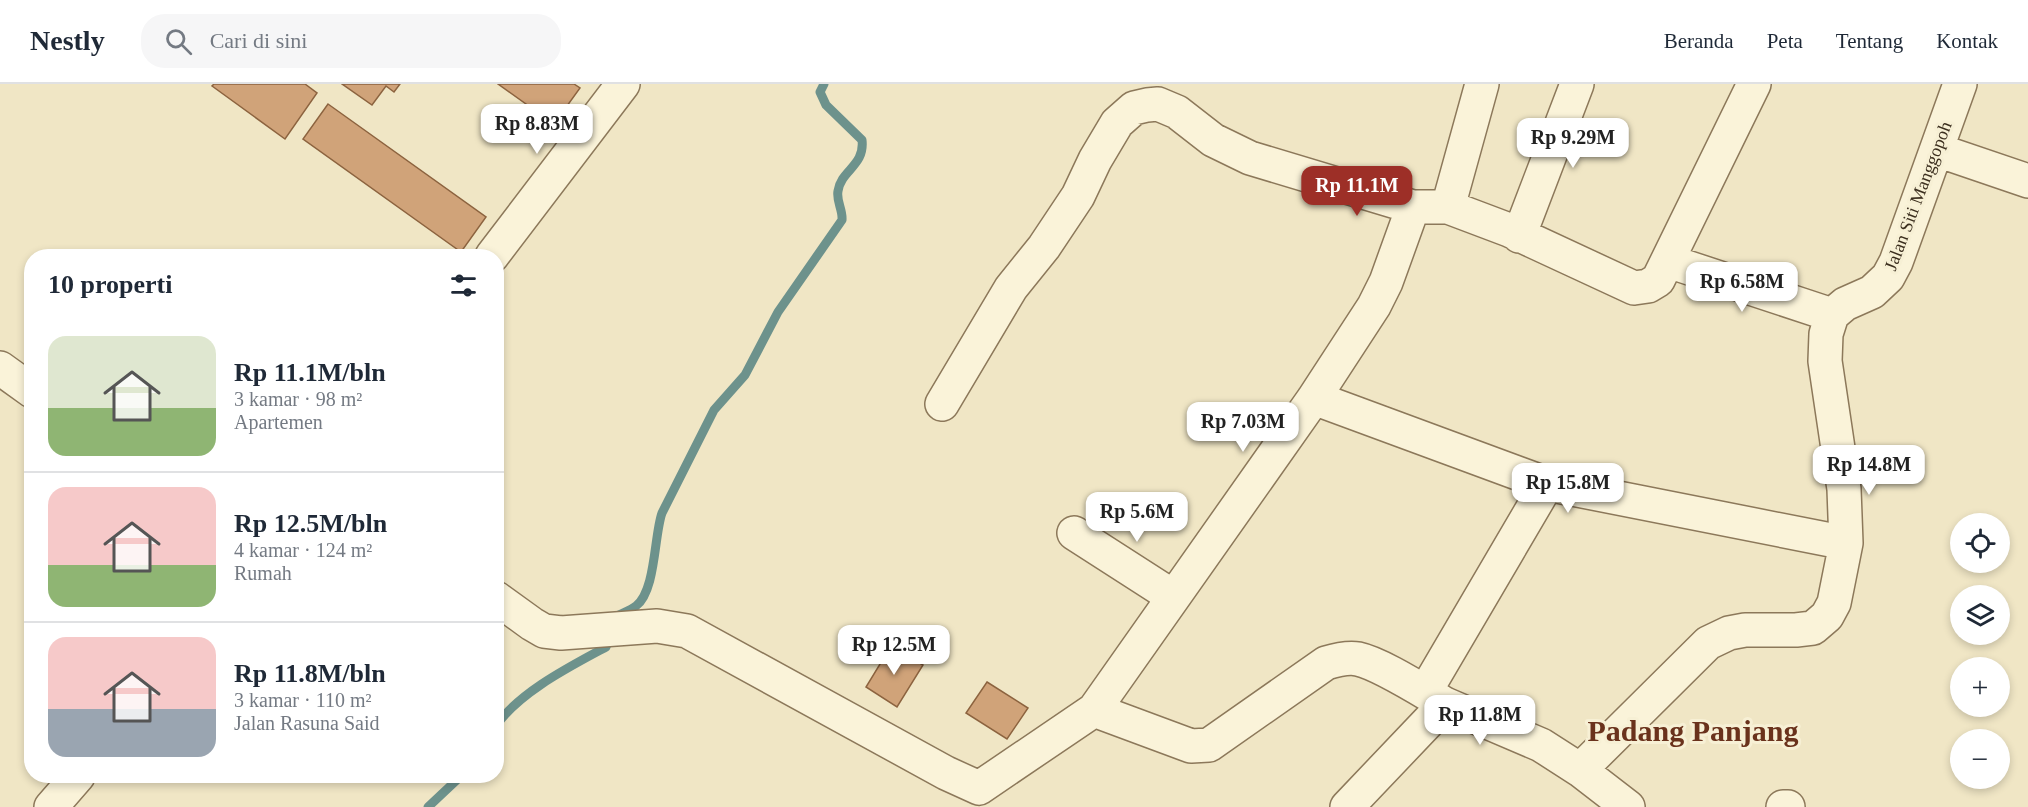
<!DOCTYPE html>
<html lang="id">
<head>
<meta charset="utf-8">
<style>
  body { margin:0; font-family:Georgia,serif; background:#f6f6f7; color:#1f2937; height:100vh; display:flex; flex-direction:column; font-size:22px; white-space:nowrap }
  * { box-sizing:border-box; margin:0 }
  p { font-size:20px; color:#747a83 }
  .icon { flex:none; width:33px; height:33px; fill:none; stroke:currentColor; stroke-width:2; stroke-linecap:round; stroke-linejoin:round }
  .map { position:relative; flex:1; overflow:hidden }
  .details { position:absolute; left:24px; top:165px; width:480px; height:534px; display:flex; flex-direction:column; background:#fff; border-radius:24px; box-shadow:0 3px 9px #0003 }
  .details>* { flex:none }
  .tools { position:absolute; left:1950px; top:429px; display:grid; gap:12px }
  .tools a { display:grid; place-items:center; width:60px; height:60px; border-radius:50%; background:#fff; box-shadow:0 3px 9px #0003; font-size:30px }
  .price { position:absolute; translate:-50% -51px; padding:0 14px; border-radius:12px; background:#fff; color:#222; font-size:20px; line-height:39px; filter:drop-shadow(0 2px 3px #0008) }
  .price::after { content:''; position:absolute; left:50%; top:36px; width:18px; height:14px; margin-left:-9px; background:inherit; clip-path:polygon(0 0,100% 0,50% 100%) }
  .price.current { background:#9d2f27; color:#fff }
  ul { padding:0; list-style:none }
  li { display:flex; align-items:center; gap:18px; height:150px; padding:0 24px }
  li+li { border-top:2px solid #e0e1e3 }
  li span { display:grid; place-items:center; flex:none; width:168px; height:120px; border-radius:18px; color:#555 }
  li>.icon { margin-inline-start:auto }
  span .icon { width:72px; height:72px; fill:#fffc; stroke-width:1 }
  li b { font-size:26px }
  h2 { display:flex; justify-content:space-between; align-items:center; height:72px; padding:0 24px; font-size:26px }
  header { display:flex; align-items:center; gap:36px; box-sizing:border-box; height:84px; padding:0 30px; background:#fff; border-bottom:2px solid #e0e1e3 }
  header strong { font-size:28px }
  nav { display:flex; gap:33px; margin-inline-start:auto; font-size:21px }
  .search { width:420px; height:54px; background:#f6f6f7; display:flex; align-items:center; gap:15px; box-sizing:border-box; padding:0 21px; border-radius:24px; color:#747a83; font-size:22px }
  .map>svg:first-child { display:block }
</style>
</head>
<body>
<header>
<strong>Nestly</strong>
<div class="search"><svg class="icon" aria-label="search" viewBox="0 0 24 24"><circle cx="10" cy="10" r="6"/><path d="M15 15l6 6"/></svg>Cari di sini</div>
<nav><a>Beranda</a><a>Peta</a><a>Tentang</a><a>Kontak</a></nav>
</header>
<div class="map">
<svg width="2028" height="723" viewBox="0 0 2028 723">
  <rect width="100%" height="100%" fill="#f0e6c5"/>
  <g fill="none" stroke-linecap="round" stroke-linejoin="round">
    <!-- stream -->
    <path stroke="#6d928c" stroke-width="9" d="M615,533C621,529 630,527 636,522C656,507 654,451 662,429L714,326L745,291L778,228L842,136C843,126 836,117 838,107C841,86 865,82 862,56L826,21L820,8L824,0
      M496,642C519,608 571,582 606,563L610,552
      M428,723L461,692"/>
  </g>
  <!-- building -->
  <path fill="#d0a379" stroke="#8c633f" stroke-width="1.5" d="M214,0H305L317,9L285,55L212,2Z
    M342,0H400L394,8L386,2L372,21Z
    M498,0H574L580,4L554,40Z
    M328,20L486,133L461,168L303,55Z
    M891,562L923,581L897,623L866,603Z
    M987,598L1028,624L1007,655L966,629Z"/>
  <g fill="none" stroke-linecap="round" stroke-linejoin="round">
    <!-- minor casing -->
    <g stroke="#8c785a" stroke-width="36">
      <path id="minor" d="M1937,66L2028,97
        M1448,123L1482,0
        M1519,152L1577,0
        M492,172L623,0
        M1668,177L1832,231
        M0,284L32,307
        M1314,314L1547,400L1846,459
        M942,320L1011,204L1044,163L1078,112L1095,76L1117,39L1134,24L1147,21L1158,20L1177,28L1213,56L1250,74L1413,123H1448L1509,146L1634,204L1648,202L1658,196L1754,0
        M1074,449L1172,512
        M496,514L532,540L544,547L561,549L657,542L687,547L946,689L979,704L1094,626L1191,662L1209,661L1326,579C1336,576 1348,573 1358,575C1381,580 1424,608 1445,620
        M1425,608L1547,400
        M1094,626L1314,314L1374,222L1386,198L1413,123
        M1580,686L1708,559L1729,549L1745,546H1796L1813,544L1827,532L1834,519L1846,459L1844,405L1825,277L1826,250L1832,231L1845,220L1872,208L1888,193L1896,178L1960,0
        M51,723L78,692
        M1347,723L1445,620L1541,661L1580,686L1628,723
        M1783,723H1788"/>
    </g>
    <!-- minor -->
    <use href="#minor" stroke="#faf3d9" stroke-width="33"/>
  </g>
  <g text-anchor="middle" stroke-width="6" stroke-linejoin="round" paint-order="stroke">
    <!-- street labels -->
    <g font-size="18" fill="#3b2e1e" stroke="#f7f0d5">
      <text transform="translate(1918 112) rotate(-69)" y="6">Jalan Siti Manggopoh</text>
    </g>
    <!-- town labels -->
    <g font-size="30" font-weight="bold" fill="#6a321c" stroke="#f7f0d5">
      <text x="1693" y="657">Padang Panjang</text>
    </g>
  </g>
</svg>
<div class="tools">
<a><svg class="icon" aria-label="locate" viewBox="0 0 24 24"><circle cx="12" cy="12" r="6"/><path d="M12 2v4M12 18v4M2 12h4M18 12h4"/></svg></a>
<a><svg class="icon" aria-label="layers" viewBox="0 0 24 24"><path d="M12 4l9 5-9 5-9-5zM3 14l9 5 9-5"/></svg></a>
<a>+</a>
<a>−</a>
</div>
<b class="price" style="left:537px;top:71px">Rp 8.83M</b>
<b class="price" style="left:1573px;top:85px">Rp 9.29M</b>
<b class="price current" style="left:1357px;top:133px">Rp 11.1M</b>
<b class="price" style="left:1742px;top:229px">Rp 6.58M</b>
<b class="price" style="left:1243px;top:369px">Rp 7.03M</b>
<b class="price" style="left:1869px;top:412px">Rp 14.8M</b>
<b class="price" style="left:1568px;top:430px">Rp 15.8M</b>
<b class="price" style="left:1137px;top:459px">Rp 5.6M</b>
<b class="price" style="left:894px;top:592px">Rp 12.5M</b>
<b class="price" style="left:1480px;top:662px">Rp 11.8M</b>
<section class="details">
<h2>10 properti<svg class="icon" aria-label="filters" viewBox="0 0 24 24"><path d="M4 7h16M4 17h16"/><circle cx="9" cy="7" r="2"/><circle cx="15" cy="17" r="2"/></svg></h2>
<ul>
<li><span style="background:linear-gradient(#dfe7d0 60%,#8fb573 0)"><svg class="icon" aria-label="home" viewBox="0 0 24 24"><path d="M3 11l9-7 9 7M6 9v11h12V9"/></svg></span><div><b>Rp 11.1M/bln</b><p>3 kamar · 98 m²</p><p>Apartemen</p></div></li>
<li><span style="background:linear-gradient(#f6c9c9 65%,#8fb573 0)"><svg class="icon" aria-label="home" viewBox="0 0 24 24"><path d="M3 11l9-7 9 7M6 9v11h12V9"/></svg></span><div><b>Rp 12.5M/bln</b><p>4 kamar · 124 m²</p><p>Rumah</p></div></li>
<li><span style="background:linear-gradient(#f6c9c9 60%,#9aa5b1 0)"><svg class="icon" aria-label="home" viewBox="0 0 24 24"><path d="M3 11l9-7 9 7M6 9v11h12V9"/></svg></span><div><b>Rp 11.8M/bln</b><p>3 kamar · 110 m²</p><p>Jalan Rasuna Said</p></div></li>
</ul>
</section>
</div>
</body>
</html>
